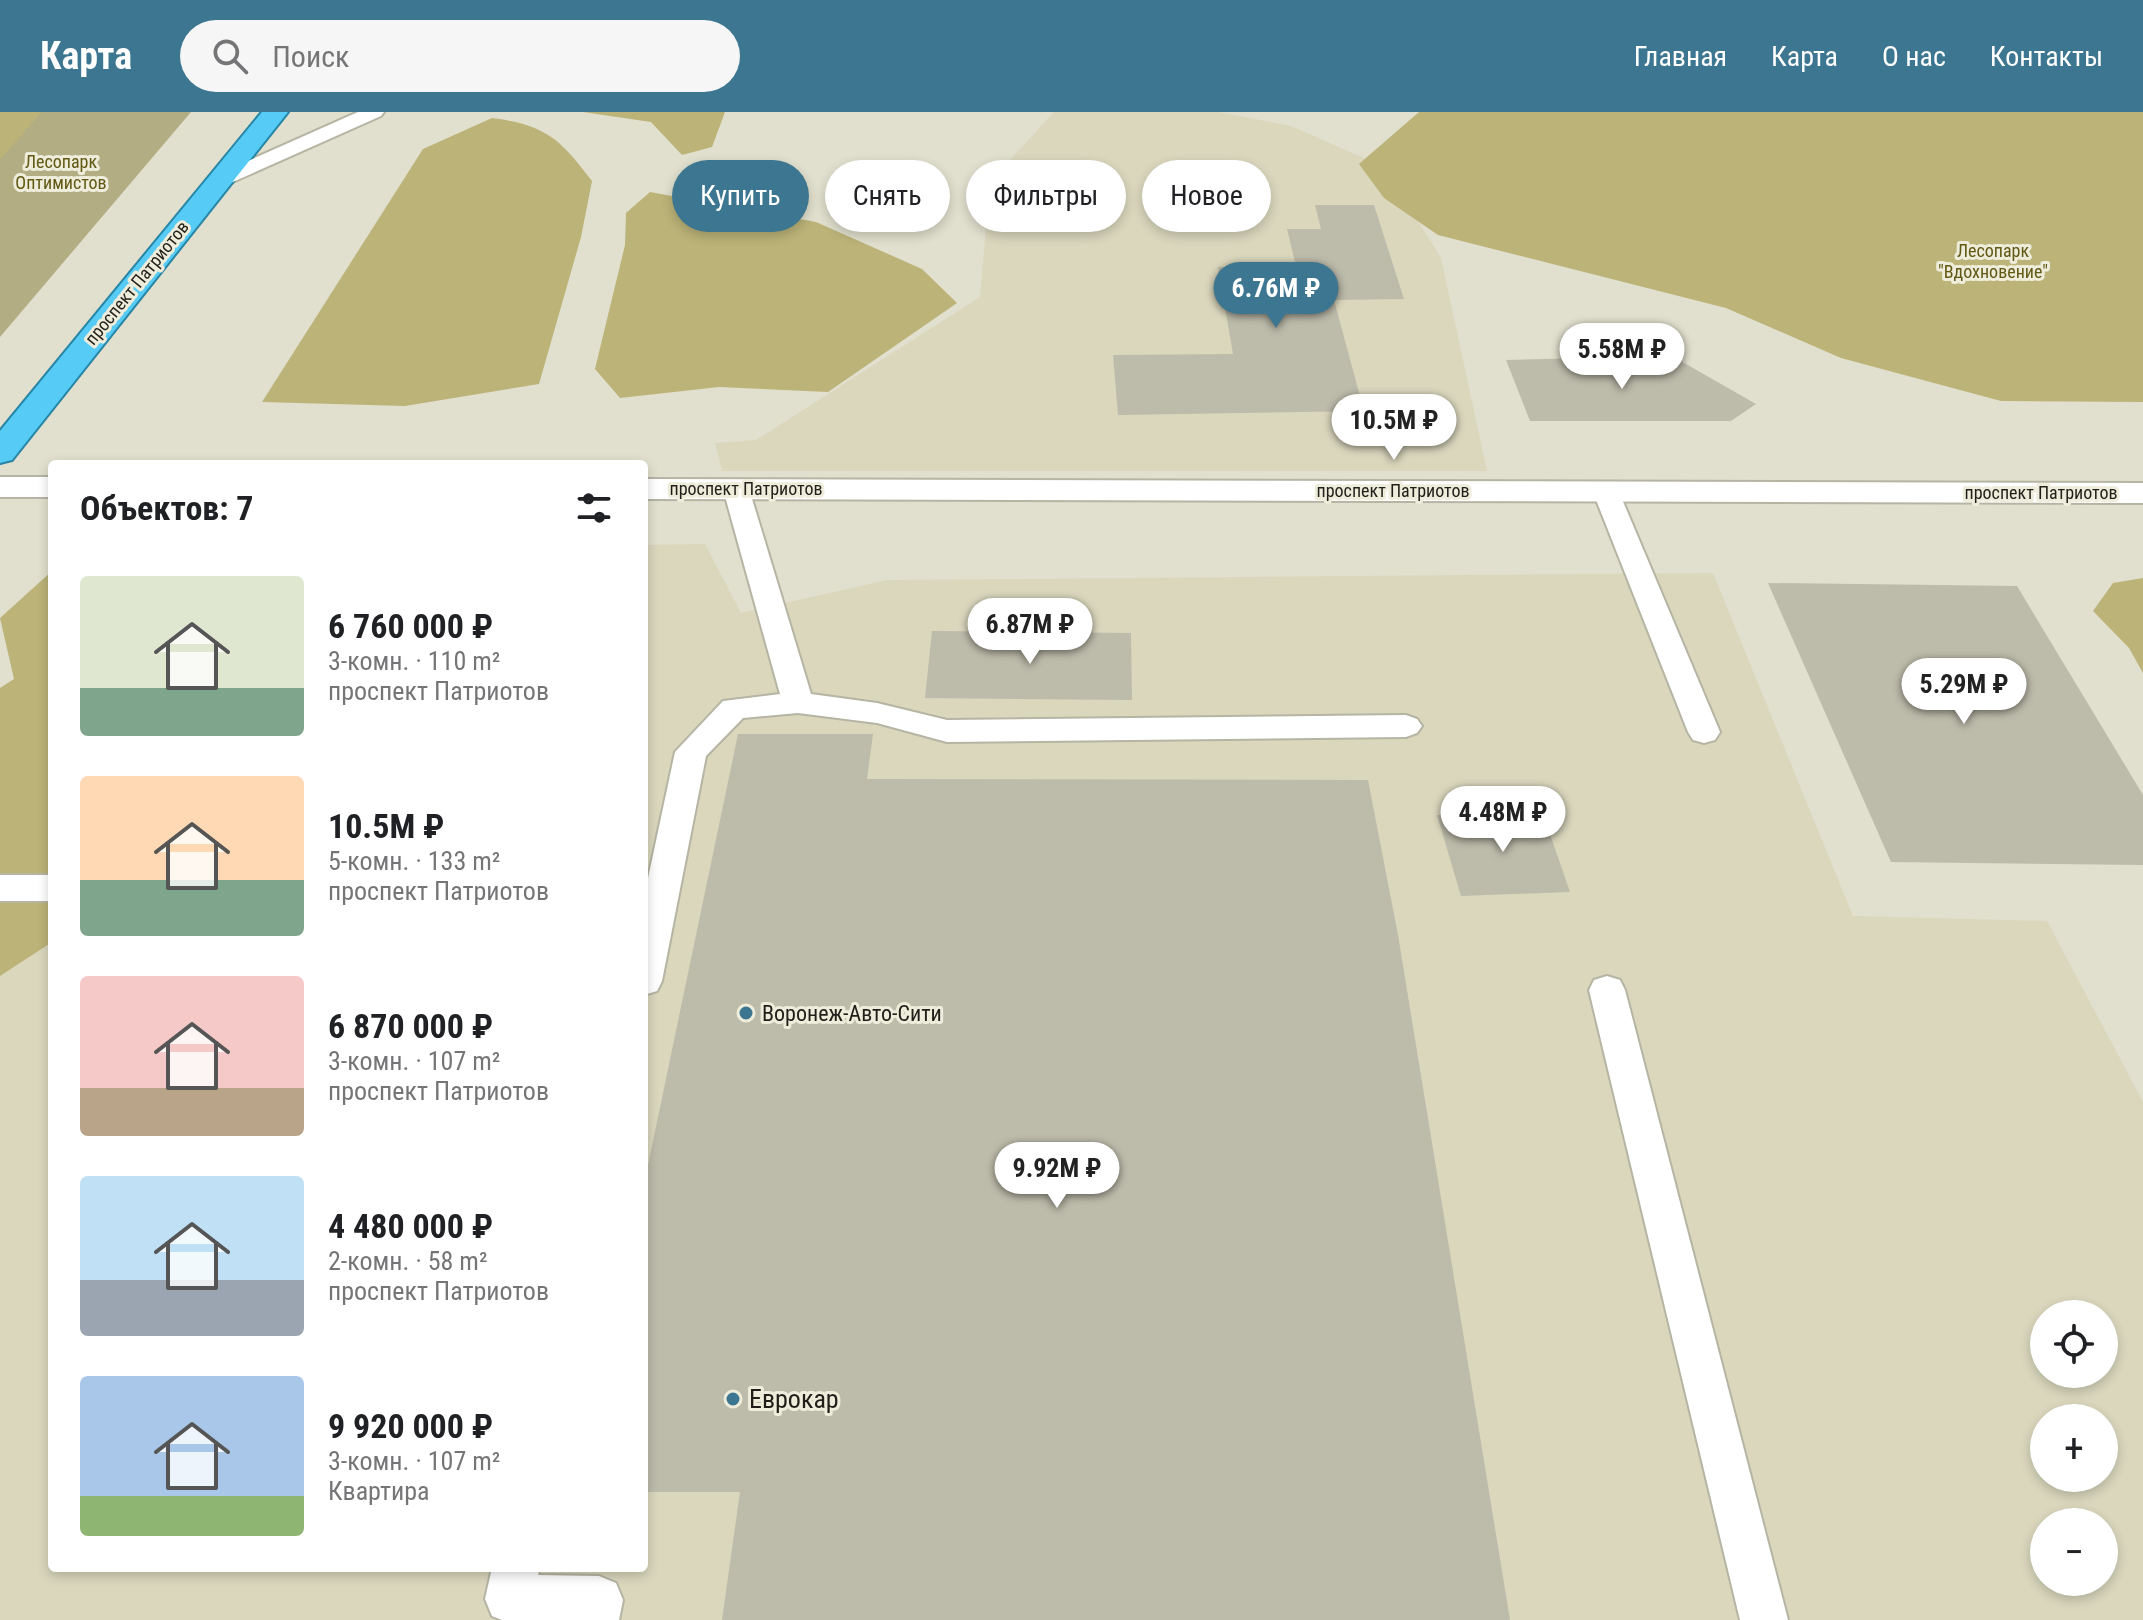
<!DOCTYPE html>
<html lang="ru">
<head>
<meta charset="utf-8">
<style>
  body { margin:0; font-family:"Roboto Condensed",sans-serif; background:#f6f6f6; color:#202124; height:100vh; display:flex; flex-direction:column; font-size:30px; white-space:nowrap }
  * { box-sizing:border-box; margin:0 }
  p { font-size:26px; color:#757577 }
  .icon { flex:none; width:44px; height:44px; fill:none; stroke:currentColor; stroke-width:2; stroke-linecap:round; stroke-linejoin:round }
  .map { position:relative; flex:1; overflow:hidden }
  .drawer { position:absolute; left:48px; top:348px; width:600px; height:1112px; display:flex; flex-direction:column; background:#fff; border-radius:8px; box-shadow:0 4px 12px #0003 }
  .drawer>* { flex:none }
  .hud { position:absolute; left:672px; top:48px; width:760px; height:72px; display:flex; gap:16px }
  .controls { position:absolute; left:2030px; top:1188px; display:grid; gap:16px }
  .controls a { display:grid; place-items:center; width:88px; height:88px; border-radius:50%; background:#fff; box-shadow:0 4px 12px #0003; font-size:40px }
  .price { position:absolute; translate:-50% -68px; padding:0 18px; border-radius:28px; background:#fff; color:#222; font-size:26px; line-height:52px; filter:drop-shadow(0 2px 4px #0008) }
  .price::after { content:''; position:absolute; left:50%; top:48px; width:24px; height:18px; margin-left:-12px; background:inherit; clip-path:polygon(0 0,100% 0,50% 100%) }
  .price.selected { background:#3d7690; color:#fff }
  ul { padding:0; list-style:none }
  li { display:flex; align-items:center; gap:24px; height:200px; padding:0 32px }
  li span { display:grid; place-items:center; flex:none; width:224px; height:160px; border-radius:8px; color:#555 }
  li>.icon { margin-inline-start:auto }
  span .icon { width:96px; height:96px; fill:#fffc; stroke-width:1 }
  li b { font-size:34px }
  h2 { display:flex; justify-content:space-between; align-items:center; height:96px; padding:0 32px; font-size:34px }
  .chip { padding:0 28px; border-radius:36px; background:#fff; box-shadow:0 4px 12px #0003; font-size:28px; line-height:72px }
  .chip.selected { background:#3d7690; color:#fff }
  header { display:flex; align-items:center; gap:48px; box-sizing:border-box; height:112px; padding:0 40px; background:#3d7690; color:#fff }
  header strong { font-size:38px }
  nav { display:flex; gap:44px; margin-inline-start:auto; font-size:28px }
  .search { width:560px; height:72px; background:#f6f6f6; display:flex; align-items:center; gap:20px; box-sizing:border-box; padding:0 28px; border-radius:44px; color:#757577; font-size:30px }
  .map>svg:first-child { display:block }
</style>
</head>
<body>
<header>
<strong>Карта</strong>
<div class="search"><svg class="icon" aria-label="search" viewBox="0 0 24 24"><circle cx="10" cy="10" r="6"/><path d="M15 15l6 6"/></svg>Поиск</div>
<nav><a>Главная</a><a>Карта</a><a>О нас</a><a>Контакты</a></nav>
</header>
<div class="map">
<svg width="2143" height="1508" viewBox="0 0 2143 1508">
  <rect width="100%" height="100%" fill="#e1dfcd"/>
  <!-- built -->
  <path fill="#dad7bd" fill-rule="evenodd" d="M1054,0H1218L1291,14L1384,55L1441,146L1487,359H722L715,331L756,328L980,185L990,70Z
    M705,432L741,501L887,468L1713,461L1853,804L2047,809L2143,990V1508H0V828L52,751V1456H644V433ZM2044,1202H2104V1262H2044ZM2044,1306H2104V1366H2044ZM2044,1410H2104V1470H2044Z"/>
  <!-- green -->
  <path fill="#b3ad83" d="M0,0H191L0,225Z"/>
  <!-- forest -->
  <path fill="#bbb378" d="M0,0H42L0,47Z
    M583,0H725L712,35L682,43L651,10Z
    M1419,0H2143V290L2001,289L1841,246L1726,196L1438,123L1384,86L1359,52Z
    M492,6C546,13 560,27 592,69L581,125L539,272L405,294L262,290L423,37Z
    M650,80L816,110L922,157L957,191L828,280L719,275L620,286L595,257L625,133L626,101Z
    M52,459V830L0,864V576L14,567L0,506Z
    M2143,466V561L2129,536L2093,499L2113,471Z"/>
  <!-- building -->
  <path fill="#bdbbaa" d="M1315,93H1374L1404,187L1334,188L1364,299L1118,303L1113,243L1233,242L1218,155L1296,154L1287,117H1321Z
    M1672,244L1756,292L1731,309H1530L1506,248Z
    M1768,471L2017,474L2143,683V753L1891,750Z
    M932,519L1131,521L1132,588L925,586Z
    M738,622H873L867,667L1368,668L1398,823L1510,1508H722L740,1380H644V1072Z
    M1542,699L1570,780L1461,784L1437,703Z"/>
  <g fill="none" stroke-linecap="round" stroke-linejoin="round">
    <!-- service casing -->
    <g stroke="#b6b4a3" stroke-width="4">
      <path id="service" d="M358,0H384L381,4L226,73H212L209,69L212,65Z
        M736,369L745,371L749,377L811,582L877,591L947,608L1406,603L1417,607L1422,614L1417,621L1406,625L947,630L877,611L798,601L743,606L706,644L662,869L657,879L644,883V785L675,640L723,589L780,582L723,377L727,371Z
        M1606,372L1615,374L1619,380L1720,620L1715,628L1704,631L1693,628L1688,620L1593,380L1597,374Z
        M0,763H52V789H0Z
        M1607,864L1620,868L1625,878L1788,1508H1740L1589,878L1594,868Z
        M492,1456H540L538,1463L599,1464L616,1471L623,1488L619,1508H502L492,1504L485,1487Z"/>
    </g>
    <!-- minor casing -->
    <g stroke="#b6b4a3" stroke-width="4">
      <path id="minor" d="M0,365H52V385H0Z
        M644,367L2143,371V391L644,387Z"/>
    </g>
    <!-- trunk casing -->
    <g stroke="#2786a6" stroke-width="4">
      <path id="trunk" d="M262,0H288L12,348L0,351V319Z"/>
    </g>
    <!-- service -->
    <use href="#service" fill="#fff" fill-rule="evenodd"/>
    <!-- minor -->
    <use href="#minor" fill="#fff" fill-rule="evenodd"/>
    <!-- trunk -->
    <use href="#trunk" fill="#56cbf6" fill-rule="evenodd"/>
  </g>
  <!-- markers -->
  <g fill="#3d7690" stroke="#eeecda" stroke-width="3">
    <circle cx="746" cy="901" r="8"/>
    <circle cx="733" cy="1287" r="8"/>
  </g>
  <g text-anchor="middle" stroke-width="6" stroke-linejoin="round" paint-order="stroke">
    <!-- far-park labels -->
    <g font-size="18" fill="#615813" stroke="#eeecda">
      <text x="61" y="56">Лесопарк<tspan x="61" dy="21">Оптимистов</tspan></text>
      <text x="1993" y="145">Лесопарк<tspan x="1993" dy="21">"Вдохновение"</tspan></text>
    </g>
    <!-- far-street labels -->
    <g font-size="18" fill="#1f1e18" stroke="#eeecda">
      <text transform="translate(137 171) rotate(-51)" y="6">проспект Патриотов</text>
      <text x="746" y="383">проспект Патриотов</text>
      <text x="1393" y="385">проспект Патриотов</text>
      <text x="2041" y="387">проспект Патриотов</text>
    </g>
    <!-- poi labels -->
    <g font-size="22" fill="#1f1e18" stroke="#eeecda" text-anchor="start">
      <text x="762" y="909">Воронеж-Авто-Сити</text>
    </g>
    <!-- near-poi labels -->
    <g font-size="26" fill="#1f1e18" stroke="#eeecda" text-anchor="start">
      <text x="749" y="1296">Еврокар</text>
    </g>
  </g>
</svg>
<div class="controls">
<a><svg class="icon" aria-label="locate" viewBox="0 0 24 24"><circle cx="12" cy="12" r="6"/><path d="M12 2v4M12 18v4M2 12h4M18 12h4"/></svg></a>
<a>+</a>
<a>−</a>
</div>
<b class="price selected" style="left:1276px;top:218px">6.76M ₽</b>
<b class="price" style="left:1622px;top:279px">5.58M ₽</b>
<b class="price" style="left:1394px;top:350px">10.5M ₽</b>
<b class="price" style="left:1030px;top:554px">6.87M ₽</b>
<b class="price" style="left:1964px;top:614px">5.29M ₽</b>
<b class="price" style="left:1503px;top:742px">4.48M ₽</b>
<b class="price" style="left:1057px;top:1098px">9.92M ₽</b>
<div class="hud">
<a class="chip selected">Купить</a>
<a class="chip">Снять</a>
<a class="chip">Фильтры</a>
<a class="chip">Новое</a>
</div>
<section class="drawer">
<h2>Объектов: 7<svg class="icon" aria-label="filters" viewBox="0 0 24 24"><path d="M4 7h16M4 17h16"/><circle cx="9" cy="7" r="2"/><circle cx="15" cy="17" r="2"/></svg></h2>
<ul>
<li><span style="background:linear-gradient(#dfe7d0 70%,#7fa58c 0)"><svg class="icon" aria-label="home" viewBox="0 0 24 24"><path d="M3 11l9-7 9 7M6 9v11h12V9"/></svg></span><div><b>6 760 000 ₽</b><p>3-комн. · 110 m²</p><p>проспект Патриотов</p></div></li>
<li><span style="background:linear-gradient(#ffd9b3 65%,#7fa58c 0)"><svg class="icon" aria-label="home" viewBox="0 0 24 24"><path d="M3 11l9-7 9 7M6 9v11h12V9"/></svg></span><div><b>10.5M ₽</b><p>5-комн. · 133 m²</p><p>проспект Патриотов</p></div></li>
<li><span style="background:linear-gradient(#f6c9c9 70%,#b9a48a 0)"><svg class="icon" aria-label="home" viewBox="0 0 24 24"><path d="M3 11l9-7 9 7M6 9v11h12V9"/></svg></span><div><b>6 870 000 ₽</b><p>3-комн. · 107 m²</p><p>проспект Патриотов</p></div></li>
<li><span style="background:linear-gradient(#bfe0f5 65%,#9aa5b1 0)"><svg class="icon" aria-label="home" viewBox="0 0 24 24"><path d="M3 11l9-7 9 7M6 9v11h12V9"/></svg></span><div><b>4 480 000 ₽</b><p>2-комн. · 58 m²</p><p>проспект Патриотов</p></div></li>
<li><span style="background:linear-gradient(#a9c7e8 75%,#8fb573 0)"><svg class="icon" aria-label="home" viewBox="0 0 24 24"><path d="M3 11l9-7 9 7M6 9v11h12V9"/></svg></span><div><b>9 920 000 ₽</b><p>3-комн. · 107 m²</p><p>Квартира</p></div></li>
</ul>
</section>
</div>
</body>
</html>
